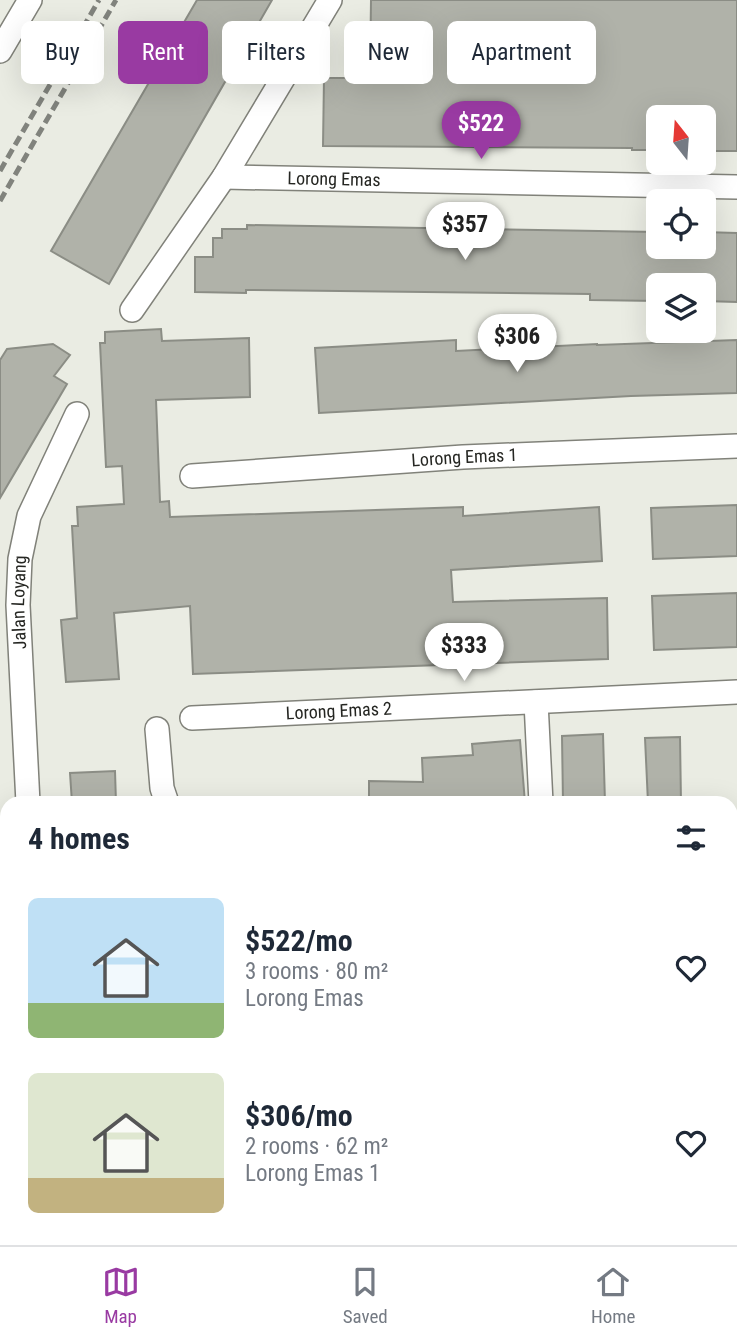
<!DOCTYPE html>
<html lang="en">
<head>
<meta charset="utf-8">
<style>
  body { margin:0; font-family:"Roboto Condensed",sans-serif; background:#f6f6f7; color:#1f2937; height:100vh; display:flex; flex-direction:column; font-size:26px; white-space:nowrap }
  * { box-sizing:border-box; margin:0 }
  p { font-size:23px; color:#747a83 }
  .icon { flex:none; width:38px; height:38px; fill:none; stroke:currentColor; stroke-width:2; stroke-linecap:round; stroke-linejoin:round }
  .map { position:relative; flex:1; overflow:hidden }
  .drawer { position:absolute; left:0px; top:796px; width:738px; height:450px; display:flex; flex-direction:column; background:#fff; border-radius:21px 21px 0 0; box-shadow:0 7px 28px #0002 }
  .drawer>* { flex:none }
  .banner { position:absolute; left:21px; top:21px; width:696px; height:63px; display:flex; gap:14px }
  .needle { width:46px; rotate:343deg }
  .controls { position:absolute; left:646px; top:105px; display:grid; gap:14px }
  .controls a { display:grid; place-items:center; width:70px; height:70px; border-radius:10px; background:#fff; box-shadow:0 7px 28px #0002; font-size:35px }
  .price { position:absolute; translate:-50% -60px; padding:0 16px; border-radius:24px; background:#fff; color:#222; font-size:23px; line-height:46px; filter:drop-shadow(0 2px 4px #0008) }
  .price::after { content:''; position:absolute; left:50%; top:42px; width:21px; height:16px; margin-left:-10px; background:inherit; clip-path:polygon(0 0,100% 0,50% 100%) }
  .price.selected { background:#993aa2; color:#fff }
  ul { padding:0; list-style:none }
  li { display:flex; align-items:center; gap:21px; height:175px; padding:0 28px }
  li span { display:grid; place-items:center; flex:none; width:196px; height:140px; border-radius:10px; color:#555 }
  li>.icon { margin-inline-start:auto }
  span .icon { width:84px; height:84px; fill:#fffc; stroke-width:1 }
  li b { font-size:30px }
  h2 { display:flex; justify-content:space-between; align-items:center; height:84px; padding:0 28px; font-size:30px }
  .tag { padding:0 24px; border-radius:10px; background:#fff; box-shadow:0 7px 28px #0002; font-size:24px; line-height:63px }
  .tag.selected { background:#993aa2; color:#fff }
  .tabs { display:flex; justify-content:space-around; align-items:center; height:98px; border-top:2px solid #e0e1e3; background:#fff; font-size:19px; color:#747a83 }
  .tabs a { display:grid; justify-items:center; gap:4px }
  .tabs .selected { color:#993aa2 }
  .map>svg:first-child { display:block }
</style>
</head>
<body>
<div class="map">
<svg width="737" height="1245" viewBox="0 0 737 1245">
  <rect width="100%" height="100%" fill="#eaece3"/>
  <!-- building -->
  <path fill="#b0b2a9" stroke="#8b8d85" stroke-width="2" d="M197,0H272L109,284L51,251Z
    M371,0H737V151H704V117H658V150H632V148L323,146L324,78H370Z
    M247,225L658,232V247H704V232L737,233V302L704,301V285H658V301L590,300V294L246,290V293L195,292V257H213V238H222V229H247Z
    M161,329L162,341L249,338L250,397L156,400L160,502L169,501L170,517L463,507V516L599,507L602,561L451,570L453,602L607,598L608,659L193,674L190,606L114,613L119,679L66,682L61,620L77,618L72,526H78L77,507L124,504L122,466L106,467L100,343H105V332Z
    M456,340V351L597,344V345L737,340V393L631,396L319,413L315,348Z
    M53,344L70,355L54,376L67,384L0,498V360L7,349Z
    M737,505V556L653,559L651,508Z
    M737,593V647L654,650L652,596Z
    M603,734L605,803H563L562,736Z
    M680,737L681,803H648L645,738Z
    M520,740L525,803L369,802V781L423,782L422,758L473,755L472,744Z
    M115,771L116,803H72L70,773Z"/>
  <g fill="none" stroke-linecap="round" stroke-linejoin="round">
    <!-- street casing -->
    <g stroke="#81827a" stroke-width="26">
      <g id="street">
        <path d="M0,51L30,0"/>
        <path id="s1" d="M224,177L737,187"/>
        <path d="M132,310L224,177L330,0"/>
        <path id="s2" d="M192,476L463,457L737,446"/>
        <path d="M536,702L541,803"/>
        <path id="s3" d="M192,718L737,692"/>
        <path d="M157,729L162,788L167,803"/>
        <path id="s4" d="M28,803L18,605L20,559L29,516L77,414"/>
        <path d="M0,1098H7"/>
        <path d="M0,1180L7,1179"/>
        <path d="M91,1239V1245"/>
      </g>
    </g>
    <!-- secondary casing -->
    <g stroke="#81827a" stroke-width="37">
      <path id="secondary" d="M732,1070H737
        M732,1100L737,1099
        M0,1143L7,1142
        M616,1239L618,1245"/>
    </g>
    <!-- street -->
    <use href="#street" stroke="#fff" stroke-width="23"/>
    <!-- secondary -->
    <use href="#secondary" stroke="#fff" stroke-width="33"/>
    <!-- rail -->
    <path stroke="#81837d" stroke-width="5" stroke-dasharray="10 5" stroke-linecap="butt" d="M0,171L99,0
      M0,201L116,0"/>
  </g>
  <g text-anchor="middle" stroke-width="6" stroke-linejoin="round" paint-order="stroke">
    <!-- street labels -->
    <g font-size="18" fill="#252622" stroke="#f8f9f0">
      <text dy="6" stroke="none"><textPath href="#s1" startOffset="110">Lorong Emas</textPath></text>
      <text dy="6" stroke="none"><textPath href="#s2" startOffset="273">Lorong Emas 1</textPath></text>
      <text dy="6" stroke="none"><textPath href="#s4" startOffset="201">Jalan Loyang</textPath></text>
      <text dy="6" stroke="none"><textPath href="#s3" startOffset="147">Lorong Emas 2</textPath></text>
    </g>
  </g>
</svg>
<div class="controls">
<a><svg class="needle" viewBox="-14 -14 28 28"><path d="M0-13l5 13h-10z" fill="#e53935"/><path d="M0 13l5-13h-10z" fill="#747a83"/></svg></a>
<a><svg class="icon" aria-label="locate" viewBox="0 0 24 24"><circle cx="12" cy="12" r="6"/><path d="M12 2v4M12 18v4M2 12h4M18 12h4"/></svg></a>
<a><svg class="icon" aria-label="layers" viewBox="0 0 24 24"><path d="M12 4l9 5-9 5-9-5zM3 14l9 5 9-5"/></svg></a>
</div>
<b class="price selected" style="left:481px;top:161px">$522</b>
<b class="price" style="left:465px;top:262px">$357</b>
<b class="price" style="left:517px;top:374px">$306</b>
<b class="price" style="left:464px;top:683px">$333</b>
<div class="banner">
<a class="tag">Buy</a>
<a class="tag selected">Rent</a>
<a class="tag">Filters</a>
<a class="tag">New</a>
<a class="tag">Apartment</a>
</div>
<section class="drawer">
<h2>4 homes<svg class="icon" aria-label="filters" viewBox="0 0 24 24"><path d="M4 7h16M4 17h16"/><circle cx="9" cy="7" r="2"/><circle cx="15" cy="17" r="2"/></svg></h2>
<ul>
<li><span style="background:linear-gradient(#bfe0f5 75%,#8fb573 0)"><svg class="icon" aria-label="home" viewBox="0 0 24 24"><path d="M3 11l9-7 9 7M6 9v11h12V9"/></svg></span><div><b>$522/mo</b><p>3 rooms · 80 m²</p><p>Lorong Emas</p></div><svg class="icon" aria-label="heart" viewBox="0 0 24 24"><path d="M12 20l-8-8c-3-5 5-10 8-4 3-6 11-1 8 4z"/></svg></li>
<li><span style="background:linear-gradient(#dfe7d0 75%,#c2b280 0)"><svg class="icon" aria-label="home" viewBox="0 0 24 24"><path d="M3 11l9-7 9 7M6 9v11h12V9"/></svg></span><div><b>$306/mo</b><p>2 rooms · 62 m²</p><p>Lorong Emas 1</p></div><svg class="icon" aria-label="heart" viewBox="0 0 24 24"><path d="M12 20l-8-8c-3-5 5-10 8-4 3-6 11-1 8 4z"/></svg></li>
</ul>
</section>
</div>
<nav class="tabs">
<a class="selected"><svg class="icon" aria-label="map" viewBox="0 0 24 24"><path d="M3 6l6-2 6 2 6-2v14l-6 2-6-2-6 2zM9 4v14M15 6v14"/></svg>Map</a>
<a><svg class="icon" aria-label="saved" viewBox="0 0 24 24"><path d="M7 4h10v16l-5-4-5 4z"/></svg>Saved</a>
<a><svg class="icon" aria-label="home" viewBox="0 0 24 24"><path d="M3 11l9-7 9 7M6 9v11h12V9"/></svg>Home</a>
</nav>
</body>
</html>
